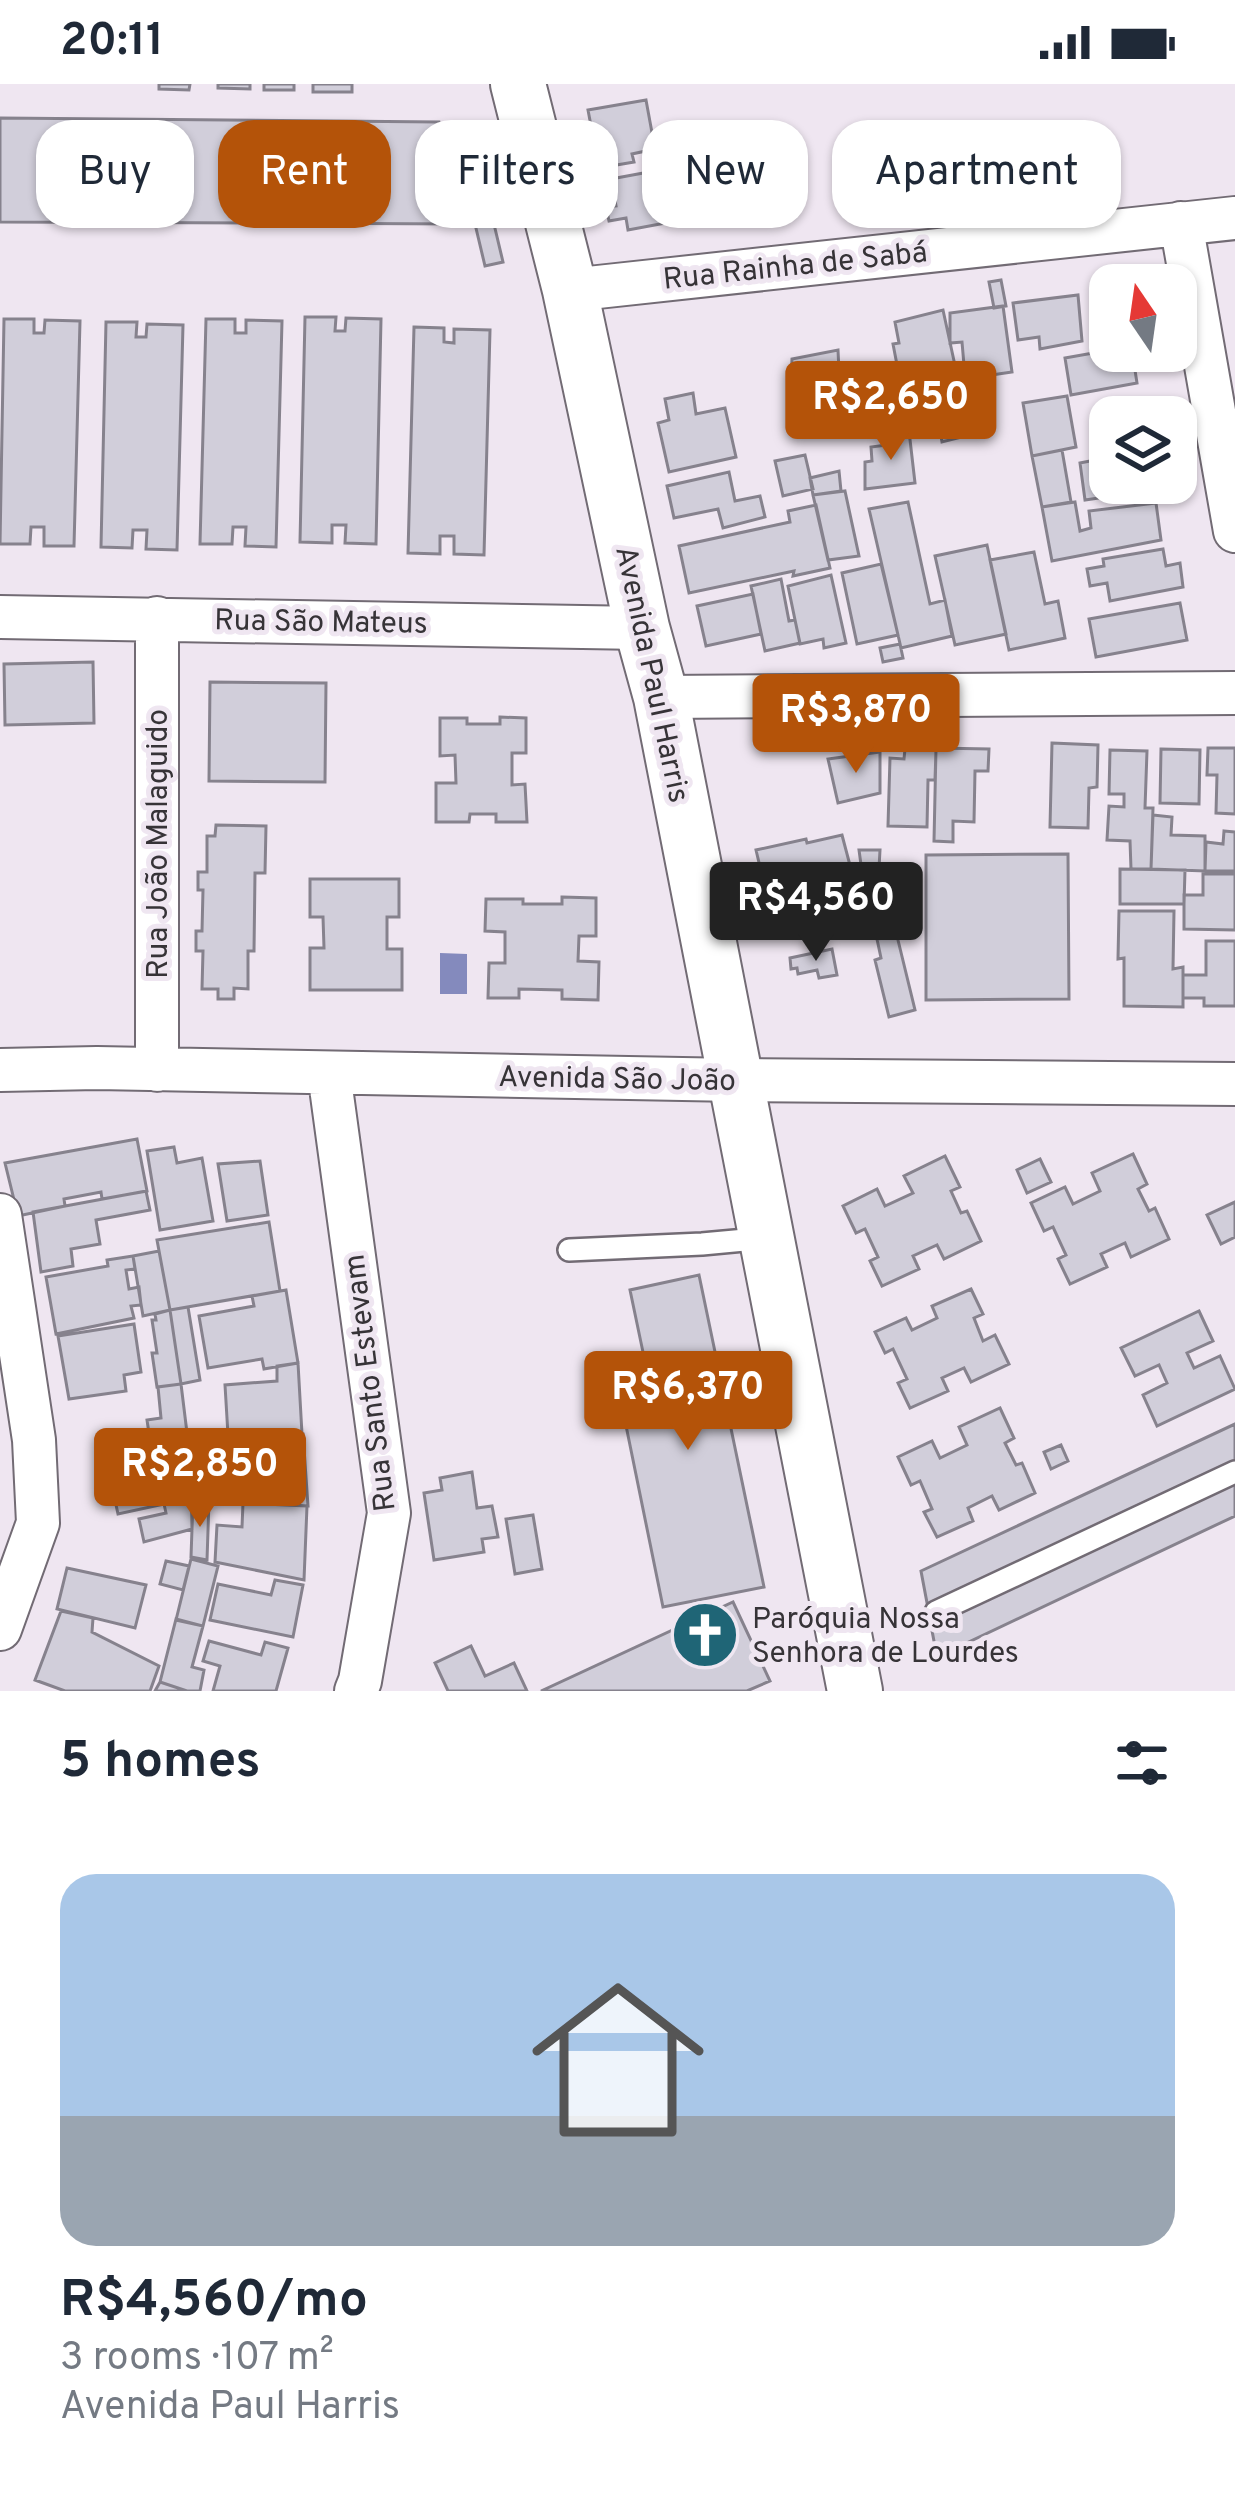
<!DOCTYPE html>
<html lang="en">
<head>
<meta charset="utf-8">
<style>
  body { margin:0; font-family:Overpass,sans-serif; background:#f2f2f3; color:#1f2937; height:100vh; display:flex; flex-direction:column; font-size:45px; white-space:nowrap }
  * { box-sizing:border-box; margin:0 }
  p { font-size:39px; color:#747a83 }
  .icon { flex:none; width:66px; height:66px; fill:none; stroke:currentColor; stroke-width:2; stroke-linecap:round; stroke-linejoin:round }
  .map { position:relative; height:1607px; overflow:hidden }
  .sheet { display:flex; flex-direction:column; background:#fff; flex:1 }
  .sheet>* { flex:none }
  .banner { position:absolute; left:36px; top:36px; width:1164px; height:108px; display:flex; gap:24px }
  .needle { width:78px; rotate:347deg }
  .controls { position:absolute; left:1089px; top:180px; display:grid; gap:24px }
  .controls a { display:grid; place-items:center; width:108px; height:108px; border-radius:24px; background:#fff; box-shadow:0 3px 9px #0004; font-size:60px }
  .price { position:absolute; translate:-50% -102px; padding:0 27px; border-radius:12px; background:#b45309; color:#fff; font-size:39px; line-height:78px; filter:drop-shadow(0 3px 6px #0008) }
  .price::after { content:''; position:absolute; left:50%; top:72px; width:36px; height:27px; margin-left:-18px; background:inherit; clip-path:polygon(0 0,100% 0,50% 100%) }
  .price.active { background:#222; color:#fff }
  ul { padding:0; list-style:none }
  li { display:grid; align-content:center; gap:24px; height:636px; padding:0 60px }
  li span { display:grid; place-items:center; height:372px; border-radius:36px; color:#555 }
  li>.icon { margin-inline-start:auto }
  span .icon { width:216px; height:216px; fill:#fffc; stroke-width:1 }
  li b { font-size:51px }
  h2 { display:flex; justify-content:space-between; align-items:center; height:144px; padding:0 60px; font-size:51px }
  .chip { padding:0 42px; border-radius:36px; background:#fff; box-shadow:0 3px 9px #0004; font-size:42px; line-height:108px }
  .chip.active { background:#b45309; color:#fff }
  .status { display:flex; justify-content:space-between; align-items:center; height:84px; padding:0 60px; background:#fff; direction:ltr }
  .status svg { height:33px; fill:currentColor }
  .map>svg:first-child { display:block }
</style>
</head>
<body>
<div class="status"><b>20:11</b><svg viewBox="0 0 49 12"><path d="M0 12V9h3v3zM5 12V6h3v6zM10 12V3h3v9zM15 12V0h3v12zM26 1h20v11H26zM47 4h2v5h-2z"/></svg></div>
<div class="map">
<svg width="1235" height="1607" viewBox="0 0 1235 1607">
  <rect width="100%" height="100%" fill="#efe6f1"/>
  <!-- water -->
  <path fill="#848abd" d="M440,869L467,870V910H440Z"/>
  <!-- building -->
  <path fill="#d1ceda" stroke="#86828d" stroke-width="3" d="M159,0H190L189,6L159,5Z
    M218,0H250V5L218,4Z
    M264,0H294V6H264Z
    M313,0H352V8H313Z
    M646,16L655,65L632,70L634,78L599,84L588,26Z
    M0,34L439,38L461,140L0,138Z
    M681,82L686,109L705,105L711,138L699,140L696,123L674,127L676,137L628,146L626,134L609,137L606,123L616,122L611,95Z
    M493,136L503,178L485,182L475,140Z
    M1001,196L1006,222L994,224L989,198Z
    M1078,211L1082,257L1040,265L1039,253L1018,256L1013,219Z
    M1003,222L1012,288L971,294L969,282L964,281L962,258L950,259V229Z
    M943,226L959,300L932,306L926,280L920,281L922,293L916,294L918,303L907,306L909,315L901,317L896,297L907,295L905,285L898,286L893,260L899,259L895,238Z
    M305,233H336L335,247H345L346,234L381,235L376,460L345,459L346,441H332V459L300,458Z
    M4,235H34V249H44L45,236L80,237L74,462H44V443H31L30,460H0Z
    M206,235H235V249H246V236L282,237L276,463L245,462L246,443H233L232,460H200Z
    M106,238H137L136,253H146L147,240L183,241L177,466L146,465L147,446H133L132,464L101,463Z
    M414,243L444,244V258L454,259V245L490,246L484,471L454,470V452H440V470L408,469Z
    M838,266L840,309L815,315L818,330L801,326L796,304L791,305L792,275Z
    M1110,266L1132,267L1137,299L1071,311L1065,274Z
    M973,294L976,313L965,314L963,296Z
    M693,309L696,330L725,324L736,373L669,388L658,339L669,336L665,315Z
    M1067,312L1076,363L1032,372L1023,319Z
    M962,314L970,351L942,358L940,346L951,344L944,316Z
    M909,347L915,399L865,405V378L872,377L871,363L887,361L886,349Z
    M1062,366L1071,418L1042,423L1032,372Z
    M805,371L813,405L783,412L775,377Z
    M1110,373V399H1145L1146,407L1085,416L1080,379Z
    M839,387L841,407L813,411L810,394Z
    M729,388L735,417L760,412L765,433L723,444L718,425L674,434L667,402Z
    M845,407L859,472L828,476L813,411Z
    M908,418L930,520L945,516L952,552L901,564L869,425Z
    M1075,418L1080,447L1091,444L1089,427L1156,419L1161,456L1052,477L1042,423Z
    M816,421L830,484L793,492L794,487L689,509L679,462L790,438L788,427Z
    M987,461L1006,550L955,561L935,472Z
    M1163,465L1166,482L1180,479L1183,503L1110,517L1107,499L1090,502L1087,485L1104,482L1103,475Z
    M1034,468L1045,520L1058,517L1065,554L1009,566L990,476Z
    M881,480L898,551L857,560L842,489Z
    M831,491L846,559L824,564L823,555L800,560L788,502Z
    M781,495L789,537L795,536L800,559L765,567L751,502Z
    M753,510L761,550L706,562L697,522Z
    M1180,519L1187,556L1096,573L1089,535Z
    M900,560L903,574L883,578L880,564Z
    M93,578L94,639L5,641L4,580Z
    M210,598L326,599L325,698L209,697Z
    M500,633L526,634V669H512V701L525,700L527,738H496V730H470L469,738H436V699H456L455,671L440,672V634H467V640H500Z
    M1052,659L1098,661L1097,703L1089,704L1088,744L1050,743Z
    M936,664L989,665L988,687H975L974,738L953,737V758L934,757Z
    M1208,664H1235V730L1216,729L1217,691H1207Z
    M905,665L936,666L935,696H928L927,743L888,742L890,674L904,675Z
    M1161,665L1200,666L1199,720L1160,719Z
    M1110,666L1147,667L1145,724H1153L1151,785H1131L1130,757L1107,756L1109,722L1124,723V710H1109Z
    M880,668V709L838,719L828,675Z
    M1153,731L1172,733L1171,751L1205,752V787L1151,785Z
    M216,741L266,742L265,789H255L254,867H248V905L234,904V915H218V905H202L203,867H196V847H202L203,806H198V788H207V752H215Z
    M1224,747L1235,748V787H1205L1206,758L1223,760Z
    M842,751L851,785L765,804L756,766L806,755L807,759Z
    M859,766H880L879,784L862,788Z
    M1068,770L1069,915L926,916V771Z
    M879,785L897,852L877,855L865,787Z
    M1120,785L1185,786L1184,820H1120Z
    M1203,790H1235V846L1184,845V811H1203Z
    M310,795H399V833H387V865H402V906H310V864H324L323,833H310Z
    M562,813L596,814V852H579L578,877L599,878L598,916L562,915V906L519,905V914H488L489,879H505V848L485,847L486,815H523V820H562Z
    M1119,827H1174L1173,885L1183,883V923L1124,922V874L1118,875Z
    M897,852L915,926L889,933L875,876L881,874L877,855Z
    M1206,857H1235V922H1204V914H1183V891H1206Z
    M832,865L837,891L819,894L817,886L798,890L797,884L791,885L790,874Z
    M137,1055L147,1107L102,1115L101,1108L64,1115L65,1122L18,1132L5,1079Z
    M174,1063L177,1079L202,1074L213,1137L160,1146L147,1067Z
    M1133,1070L1147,1100L1138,1105L1149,1127L1155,1124L1169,1155L1131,1173L1125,1159L1101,1170L1107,1183L1070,1200L1058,1175L1066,1171L1053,1143L1044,1147L1031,1119L1065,1103L1073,1120L1100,1107L1092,1089Z
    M945,1072L960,1103L951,1107L961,1129L967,1127L981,1157L944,1175L937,1161L913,1172L919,1185L882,1202L870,1177L878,1173L865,1145L856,1149L843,1122L877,1105L885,1122L913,1109L904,1092Z
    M1040,1075L1051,1098L1027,1109L1017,1086Z
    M260,1077L268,1131L227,1137L218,1080Z
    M146,1107L150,1126L96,1136L100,1160L71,1165L73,1182L41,1188L33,1128Z
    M1235,1118V1153L1221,1160L1207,1131Z
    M269,1138L280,1207L170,1226L157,1156Z
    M159,1167L170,1226L143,1232L133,1172Z
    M133,1172L135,1185L126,1186L129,1205L139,1203L141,1221L131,1222L134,1234L56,1250L46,1193L108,1182L107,1176Z
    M699,1191L764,1503L663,1523L622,1322L653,1316L630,1206Z
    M971,1205L983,1230L974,1234L983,1257L995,1251L1009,1280L971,1298L964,1284L942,1294L948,1307L910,1324L898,1299L907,1295L893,1265L885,1269L875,1248L906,1234L912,1246L937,1234L932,1222Z
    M286,1206L298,1279L264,1285L262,1275L208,1284L199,1232L254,1222L252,1212Z
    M188,1223L200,1296L181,1300L170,1226Z
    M170,1226L181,1300L157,1303L152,1269H157L152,1236H156L155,1230Z
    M1199,1227L1213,1257L1187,1269L1194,1284L1220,1272L1235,1305L1157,1342L1143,1311L1167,1299L1159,1281L1135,1292L1121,1264Z
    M134,1240L141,1288L124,1291L126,1307L69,1315L58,1252Z
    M298,1279L302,1350L274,1352L272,1348L228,1351L225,1301L277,1297V1282Z
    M181,1300L188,1357L151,1363L147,1336L161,1334L158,1303Z
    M1000,1324L1014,1354L1005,1359L1016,1381L1022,1379L1035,1409L999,1426L992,1412L968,1424L973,1437L937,1453L924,1428L932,1425L920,1397L911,1401L898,1373L932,1357L940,1374L967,1361L959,1343Z
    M1235,1340V1383L928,1524L921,1487Z
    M303,1350L308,1422L276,1420L275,1409L212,1413L209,1363L270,1360V1352Z
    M1061,1361L1068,1377L1051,1385L1044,1368Z
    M155,1362L164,1394L191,1387L192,1445L144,1458L139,1435L166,1429L164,1420L118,1430L113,1407L119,1406L110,1368Z
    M472,1388L477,1424L492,1422L498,1453L482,1455L484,1468L434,1476L424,1409L442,1406L440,1394Z
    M1235,1394V1432L937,1573L930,1536Z
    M193,1417H209L207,1476L191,1473Z
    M243,1419L307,1422L304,1496L215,1478L217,1441L242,1443Z
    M533,1431L542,1485L515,1490L506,1435Z
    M191,1475L218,1482L203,1542L176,1536Z
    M166,1477L189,1482L183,1506L160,1500Z
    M67,1484L146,1501L135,1544L57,1525Z
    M275,1496L303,1501L293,1553L210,1536L218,1500L271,1511Z
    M733,1518L770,1597L747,1607H541Z
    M61,1527L93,1534L92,1548L159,1582L150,1607H65L35,1596Z
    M176,1535L203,1542L192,1583L204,1586L200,1607H187L160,1598Z
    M209,1557L261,1571L265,1558L288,1564L276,1607H213L220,1582L203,1577Z
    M471,1562L485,1592L514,1579L527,1607H448L435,1579Z
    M160,1598L187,1607H155Z"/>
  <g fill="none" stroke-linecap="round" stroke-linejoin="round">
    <!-- service casing -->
    <g stroke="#726b74" stroke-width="26">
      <path id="service" d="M569,1166L702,1160L766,1154
        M936,1528L1235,1388"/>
    </g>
    <!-- minor casing -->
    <g stroke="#726b74" stroke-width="46">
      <path id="minor" d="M1181,139L1235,447
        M570,206L1235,134
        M0,533L642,544
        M661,613L1235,609
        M0,986L97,984L736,996L1235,1000
        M157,986V534
        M329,989L389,1429L360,1597L356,1607
        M0,1131L34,1356L38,1439L0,1545"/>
    </g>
    <!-- tertiary casing -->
    <g stroke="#726b74" stroke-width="58">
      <path id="tertiary" d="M518,0L570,206L642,544L661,613L855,1607"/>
    </g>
    <!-- service -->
    <use href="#service" stroke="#fff" stroke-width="21"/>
    <!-- minor -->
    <use href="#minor" stroke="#fff" stroke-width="42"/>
    <!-- tertiary -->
    <use href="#tertiary" stroke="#fff" stroke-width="54"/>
  </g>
  <!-- icons -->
  <defs>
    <g id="church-disc" transform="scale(3.45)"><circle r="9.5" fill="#1f6576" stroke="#efe6f1"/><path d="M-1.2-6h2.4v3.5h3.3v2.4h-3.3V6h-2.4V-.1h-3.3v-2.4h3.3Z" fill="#fff"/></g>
  </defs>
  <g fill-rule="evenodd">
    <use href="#church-disc" x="705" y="1551"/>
  </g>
  <g text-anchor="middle" stroke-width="10" stroke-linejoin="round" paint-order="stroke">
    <!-- street labels -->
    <g font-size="30" fill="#363337" stroke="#efe6f1">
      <text transform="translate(795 181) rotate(-6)" y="10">Rua Rainha de Sabá</text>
      <text transform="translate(321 537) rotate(1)" y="10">Rua São Mateus</text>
      <text transform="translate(653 590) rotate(78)" y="10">Avenida Paul Harris</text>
      <text transform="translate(157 760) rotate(-90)" y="10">Rua João Malaguido</text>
      <text transform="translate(617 994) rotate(1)" y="10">Avenida São João</text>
      <text transform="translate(369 1299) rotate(-97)" y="10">Rua Santo Estevam</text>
    </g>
    <!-- poi labels -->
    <g font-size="30" fill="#363337" stroke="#efe6f1" text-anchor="start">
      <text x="752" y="1544">Paróquia Nossa<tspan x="752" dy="34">Senhora de Lourdes</tspan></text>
    </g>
  </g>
</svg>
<div class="controls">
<a><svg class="needle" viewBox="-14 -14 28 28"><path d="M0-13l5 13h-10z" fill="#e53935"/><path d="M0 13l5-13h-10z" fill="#747a83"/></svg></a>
<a><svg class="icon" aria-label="layers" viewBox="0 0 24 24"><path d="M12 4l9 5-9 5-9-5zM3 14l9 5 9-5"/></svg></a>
</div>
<b class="price" style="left:891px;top:379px">R$2,650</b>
<b class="price" style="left:856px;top:692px">R$3,870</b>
<b class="price active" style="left:816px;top:880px">R$4,560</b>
<b class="price" style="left:688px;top:1369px">R$6,370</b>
<b class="price" style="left:200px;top:1446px">R$2,850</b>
<div class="banner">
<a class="chip">Buy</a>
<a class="chip active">Rent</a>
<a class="chip">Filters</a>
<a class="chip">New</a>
<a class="chip">Apartment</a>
</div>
</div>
<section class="sheet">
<h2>5 homes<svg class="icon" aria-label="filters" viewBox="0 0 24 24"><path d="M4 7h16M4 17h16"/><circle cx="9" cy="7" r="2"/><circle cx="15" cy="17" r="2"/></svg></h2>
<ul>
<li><span style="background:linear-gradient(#a9c7e8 65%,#9aa5b1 0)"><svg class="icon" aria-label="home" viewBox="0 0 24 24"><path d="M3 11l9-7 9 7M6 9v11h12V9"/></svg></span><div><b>R$4,560/mo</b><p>3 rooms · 107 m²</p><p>Avenida Paul Harris</p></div></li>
</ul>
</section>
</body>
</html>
